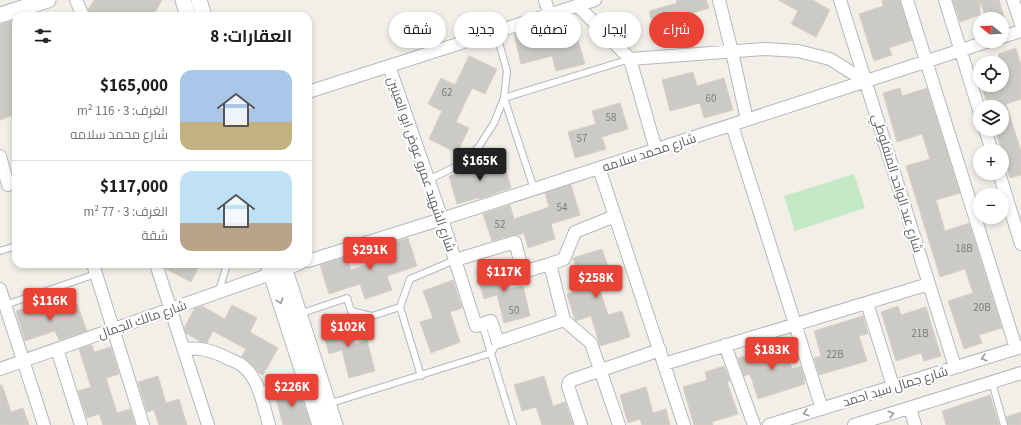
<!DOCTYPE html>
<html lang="ar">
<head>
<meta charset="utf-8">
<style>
  body { margin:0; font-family:"Source Sans 3",Cairo,sans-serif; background:#f6f6f6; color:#202124; direction:rtl; height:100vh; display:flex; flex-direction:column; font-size:15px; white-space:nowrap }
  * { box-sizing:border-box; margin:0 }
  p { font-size:13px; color:#757577 }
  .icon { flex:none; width:22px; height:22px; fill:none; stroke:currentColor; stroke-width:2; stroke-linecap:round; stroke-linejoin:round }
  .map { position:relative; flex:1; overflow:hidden; direction:ltr }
  .sheet { position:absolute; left:12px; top:12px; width:300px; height:256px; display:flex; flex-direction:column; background:#fff; border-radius:12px; box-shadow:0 2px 6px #0003; direction:rtl }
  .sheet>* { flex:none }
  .hud { position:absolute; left:324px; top:12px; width:380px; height:36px; direction:rtl; display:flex; gap:8px }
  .needle { width:26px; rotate:288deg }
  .fabs { position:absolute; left:973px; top:12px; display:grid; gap:8px }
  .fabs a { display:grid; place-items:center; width:36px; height:36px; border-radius:50%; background:#fff; box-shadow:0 2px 6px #0003; font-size:20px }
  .price { position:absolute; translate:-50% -34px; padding:0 9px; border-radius:4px; background:#ea4335; color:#fff; font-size:13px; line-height:26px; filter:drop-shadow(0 1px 2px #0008) }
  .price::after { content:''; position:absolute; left:50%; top:24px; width:12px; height:9px; margin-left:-6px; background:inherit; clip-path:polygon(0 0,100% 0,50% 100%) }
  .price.on { background:#222; color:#fff }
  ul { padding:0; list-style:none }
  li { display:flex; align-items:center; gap:12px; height:100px; padding:0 20px }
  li+li { border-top:1px solid #e0e0e0 }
  li span { display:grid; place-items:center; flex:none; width:112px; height:80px; border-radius:12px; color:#555 }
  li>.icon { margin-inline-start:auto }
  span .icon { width:48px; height:48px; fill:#fffc; stroke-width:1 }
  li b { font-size:17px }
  h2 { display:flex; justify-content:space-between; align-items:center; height:48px; padding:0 20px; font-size:17px }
  .tag { padding:0 14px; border-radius:18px; background:#fff; box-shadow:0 2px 6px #0003; font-size:14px; line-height:36px }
  .tag.on { background:#ea4335; color:#fff }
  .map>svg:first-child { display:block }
</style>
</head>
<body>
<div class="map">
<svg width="1021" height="425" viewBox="0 0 1021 425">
  <rect width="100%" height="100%" fill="#f1efe8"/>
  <!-- green -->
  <path fill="#c5e8c5" d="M854,174L865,208L795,231L784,196Z"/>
  <!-- building -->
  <path fill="#cccac5" stroke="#d6d1c6" d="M94,0H162L153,16H90L88,10Z
    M676,0H706L709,8L683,16L686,29L656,37L649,11L677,3Z
    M778,0H813L830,10L816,37L791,24L798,11Z
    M882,0H900L912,40L889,48L892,55L874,61L859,14L883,6Z
    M953,0H999L1004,17L996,19H986L980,0V15L960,22Z
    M13,20L16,29V50L12,52L16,63V114L0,120V24Z
    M545,26L548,40L575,31L585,64L556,71L552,56L521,64L514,34Z
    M1016,48L1021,65V99L1006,104L1021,151V175L1010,178L995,129H1002V107H988L981,85H1002V77L1005,76L1002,63H1001L998,54Z
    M469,56L497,69L485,94L472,88L456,122L469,128L457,153L429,139L442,111L428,104L441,78L455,85Z
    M693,72L697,86L724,78L733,110L704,118L700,103L670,111L662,80Z
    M900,88L902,96L927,88L960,193L936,200L945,231L969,223L1002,328L979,335L982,343L964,349L948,301L973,293L965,269L940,277L906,166L930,159L922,134L897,142L883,93Z
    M620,103L628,129L602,137L606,149L575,158L568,132L596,124L592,111Z
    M503,160L511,188L479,199L478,198L457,204L449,176Z
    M571,185L580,215L551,224L555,239L528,248L524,233L518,235H513L492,241L483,214L510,205L514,219L549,207L545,193Z
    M408,238L417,266L387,276L392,290L365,299L360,284L329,294L320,265L346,257L351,270L386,258L382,246Z
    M602,249L611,275L597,280L608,315L622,311L630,337L600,346L591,316L576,321L575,320L567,294L582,289L573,258Z
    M503,263L510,289L523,286L530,316L504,323L497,295L484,299L476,271Z
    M164,264H200L191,282L166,269Z
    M453,280L462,308L450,312L460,342L431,353L420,322L433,318L423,291Z
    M46,301L50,314L77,304L87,331L59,340L55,331L25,341L16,311Z
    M232,305L257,318L250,332L278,348L263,375L259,373L251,364L242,356L246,349L213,331L207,343L201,342L186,333L184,328L195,308L202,306L225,319Z
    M898,306L901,315L926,307L941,356L924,361L921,353L896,361L881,312Z
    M863,316L868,334L859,336L867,361L819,375L814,358L821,356L814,331Z
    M347,318L355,344L367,340L375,371L349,378L342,350L329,354L321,325Z
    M784,344L792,369L801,366L805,380H803L805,384L758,399L750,374L744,376L738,358Z
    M92,345L94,352L111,347L119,374L106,378L117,413L130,409L135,425H103L99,414L87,418L78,391L91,387L79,349Z
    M724,366L730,381L727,382L738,414L712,422L713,425H694L683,387L707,380L705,372Z
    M158,376L166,403L179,399L187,425H159L154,410L147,412L138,382Z
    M544,376L553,406L565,402L573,425H542L536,407L522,411L514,385Z
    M0,385H2L11,412L23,408L29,425H0Z
    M646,387L653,413L666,409L670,425H642L640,419L628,423L620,395Z
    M298,388L311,425H283L275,395Z
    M990,395L999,425H946L942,411Z
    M1021,412V425H1008L1006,417Z"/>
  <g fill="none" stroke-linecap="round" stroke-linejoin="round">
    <!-- service casing -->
    <g stroke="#b5b8bc" stroke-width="8">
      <path id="service" d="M428,180L455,167L478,148L494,123L504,98L507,71L496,32
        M534,189L504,98L630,59
        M0,251L16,246
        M219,291L227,264
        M5,305L96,274
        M400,307L410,279L455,260
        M299,314L347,298L351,311L372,316L400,307L421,376
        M482,324L513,425
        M992,382L1004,425
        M258,391L304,377
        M328,404L491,353L498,342"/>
    </g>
    <!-- minor casing -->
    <g stroke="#b5b8bc" stroke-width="14">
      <path id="minor" d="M76,0L83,16
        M545,0L549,14
        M719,0L732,52L747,120
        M840,0L955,367
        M907,0L1016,348
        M945,0L980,113
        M1013,0L1021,24
        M578,6L630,59L656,150
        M1002,37L1021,31
        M630,59L765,49L798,51L830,59L865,81
        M389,66L442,219L476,326L491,321L498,342L564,320
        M308,92L595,0
        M732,125L822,409
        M985,129L992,151
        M0,156L8,185
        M599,168L684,425
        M999,173L1021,244
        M455,260L515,242L523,272L550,264L564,320L591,343L619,425
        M308,261L442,219L989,41
        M93,264L143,425
        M156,264L208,425
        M550,264L564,259L575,232L615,216
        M0,289L44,425
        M867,303L893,386
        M725,345L754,425
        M57,349L81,425
        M184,349C198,347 209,350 223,356C228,359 235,361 240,364C259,376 263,405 269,425
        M664,364L929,284
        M0,369L299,264
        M910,408L915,425
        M581,425L568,386L569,382L572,380L660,350
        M769,425L1021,347
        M854,425L1021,373"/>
    </g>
    <!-- tertiary casing -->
    <g stroke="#b5b8bc" stroke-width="17">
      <path id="tertiary" d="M183,0L188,16
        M199,0L204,16
        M0,15L48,0
        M268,264L320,425
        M283,264L335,425"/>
    </g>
    <!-- service -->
    <use href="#service" stroke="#fff" stroke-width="6"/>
    <!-- minor -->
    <use href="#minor" stroke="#fff" stroke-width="12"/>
    <!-- tertiary -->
    <use href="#tertiary" stroke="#fff" stroke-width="15"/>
  </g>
  <!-- one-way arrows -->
  <defs><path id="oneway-chevron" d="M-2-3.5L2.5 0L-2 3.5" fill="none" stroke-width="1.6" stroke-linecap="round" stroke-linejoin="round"/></defs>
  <g stroke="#979a9d">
    <use href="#oneway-chevron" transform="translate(280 301) rotate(72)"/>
    <use href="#oneway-chevron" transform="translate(984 358) rotate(163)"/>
    <use href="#oneway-chevron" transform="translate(806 413) rotate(163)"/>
    <use href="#oneway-chevron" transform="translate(891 414) rotate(-17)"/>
  </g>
  <g text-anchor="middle" stroke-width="4" stroke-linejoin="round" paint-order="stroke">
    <!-- number labels -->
    <g font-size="11" fill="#7a7d7f">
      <text x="447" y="96">62</text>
      <text x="711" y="102">60</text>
      <text x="611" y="121">58</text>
      <text x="582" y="142">57</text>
      <text x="562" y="211">54</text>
      <text x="500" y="228">52</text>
      <text x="964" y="252">18B</text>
      <text x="982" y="311">20B</text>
      <text x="514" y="314">50</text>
      <text x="920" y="337">21B</text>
      <text x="835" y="358">22B</text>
    </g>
    <!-- street labels -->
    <g font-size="13" fill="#5f6368" stroke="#fff">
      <text transform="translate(649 152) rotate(-18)" y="5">شارع محمد سلامه</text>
      <text transform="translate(422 164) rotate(71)" y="5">شارع الشهيد عمرو عوض ابو العينين</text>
      <text transform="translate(898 183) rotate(73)" y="5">شارع عبد الواحد المنفلوطي</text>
      <text transform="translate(142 319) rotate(-19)" y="5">شارع مالك الجمال</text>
      <text transform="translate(895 386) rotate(-17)" y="5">شارع جمال سيد احمد</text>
    </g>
  </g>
</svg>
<div class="fabs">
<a><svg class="needle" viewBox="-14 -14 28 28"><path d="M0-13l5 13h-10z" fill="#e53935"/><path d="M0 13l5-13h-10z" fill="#757577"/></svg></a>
<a><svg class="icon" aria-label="locate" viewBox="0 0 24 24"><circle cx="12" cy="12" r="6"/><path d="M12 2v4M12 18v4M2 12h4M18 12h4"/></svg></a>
<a><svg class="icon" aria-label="layers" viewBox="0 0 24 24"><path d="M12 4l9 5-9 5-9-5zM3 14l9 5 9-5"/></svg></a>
<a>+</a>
<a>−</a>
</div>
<b class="price on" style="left:480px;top:182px">$165K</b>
<b class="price" style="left:370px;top:271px">$291K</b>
<b class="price" style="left:504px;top:293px">$117K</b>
<b class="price" style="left:596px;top:299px">$258K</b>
<b class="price" style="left:50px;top:322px">$116K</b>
<b class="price" style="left:348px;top:348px">$102K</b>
<b class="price" style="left:772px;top:371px">$183K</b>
<b class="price" style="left:292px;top:408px">$226K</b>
<div class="hud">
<a class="tag on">شراء</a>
<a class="tag">إيجار</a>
<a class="tag">تصفية</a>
<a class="tag">جديد</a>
<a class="tag">شقة</a>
</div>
<section class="sheet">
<h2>العقارات: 8<svg class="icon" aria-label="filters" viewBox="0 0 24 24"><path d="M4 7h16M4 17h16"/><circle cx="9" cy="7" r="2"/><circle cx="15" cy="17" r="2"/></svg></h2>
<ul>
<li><span style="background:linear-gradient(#a9c7e8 65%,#c2b280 0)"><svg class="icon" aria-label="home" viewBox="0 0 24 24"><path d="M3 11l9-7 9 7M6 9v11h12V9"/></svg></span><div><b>$165,000</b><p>الغرف: 3 · 116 m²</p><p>شارع محمد سلامه</p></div></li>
<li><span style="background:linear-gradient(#bfe0f5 65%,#b9a48a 0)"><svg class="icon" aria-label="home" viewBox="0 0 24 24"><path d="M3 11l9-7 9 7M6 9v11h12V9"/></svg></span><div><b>$117,000</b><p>الغرف: 3 · 77 m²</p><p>شقة</p></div></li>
</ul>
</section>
</div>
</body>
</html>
